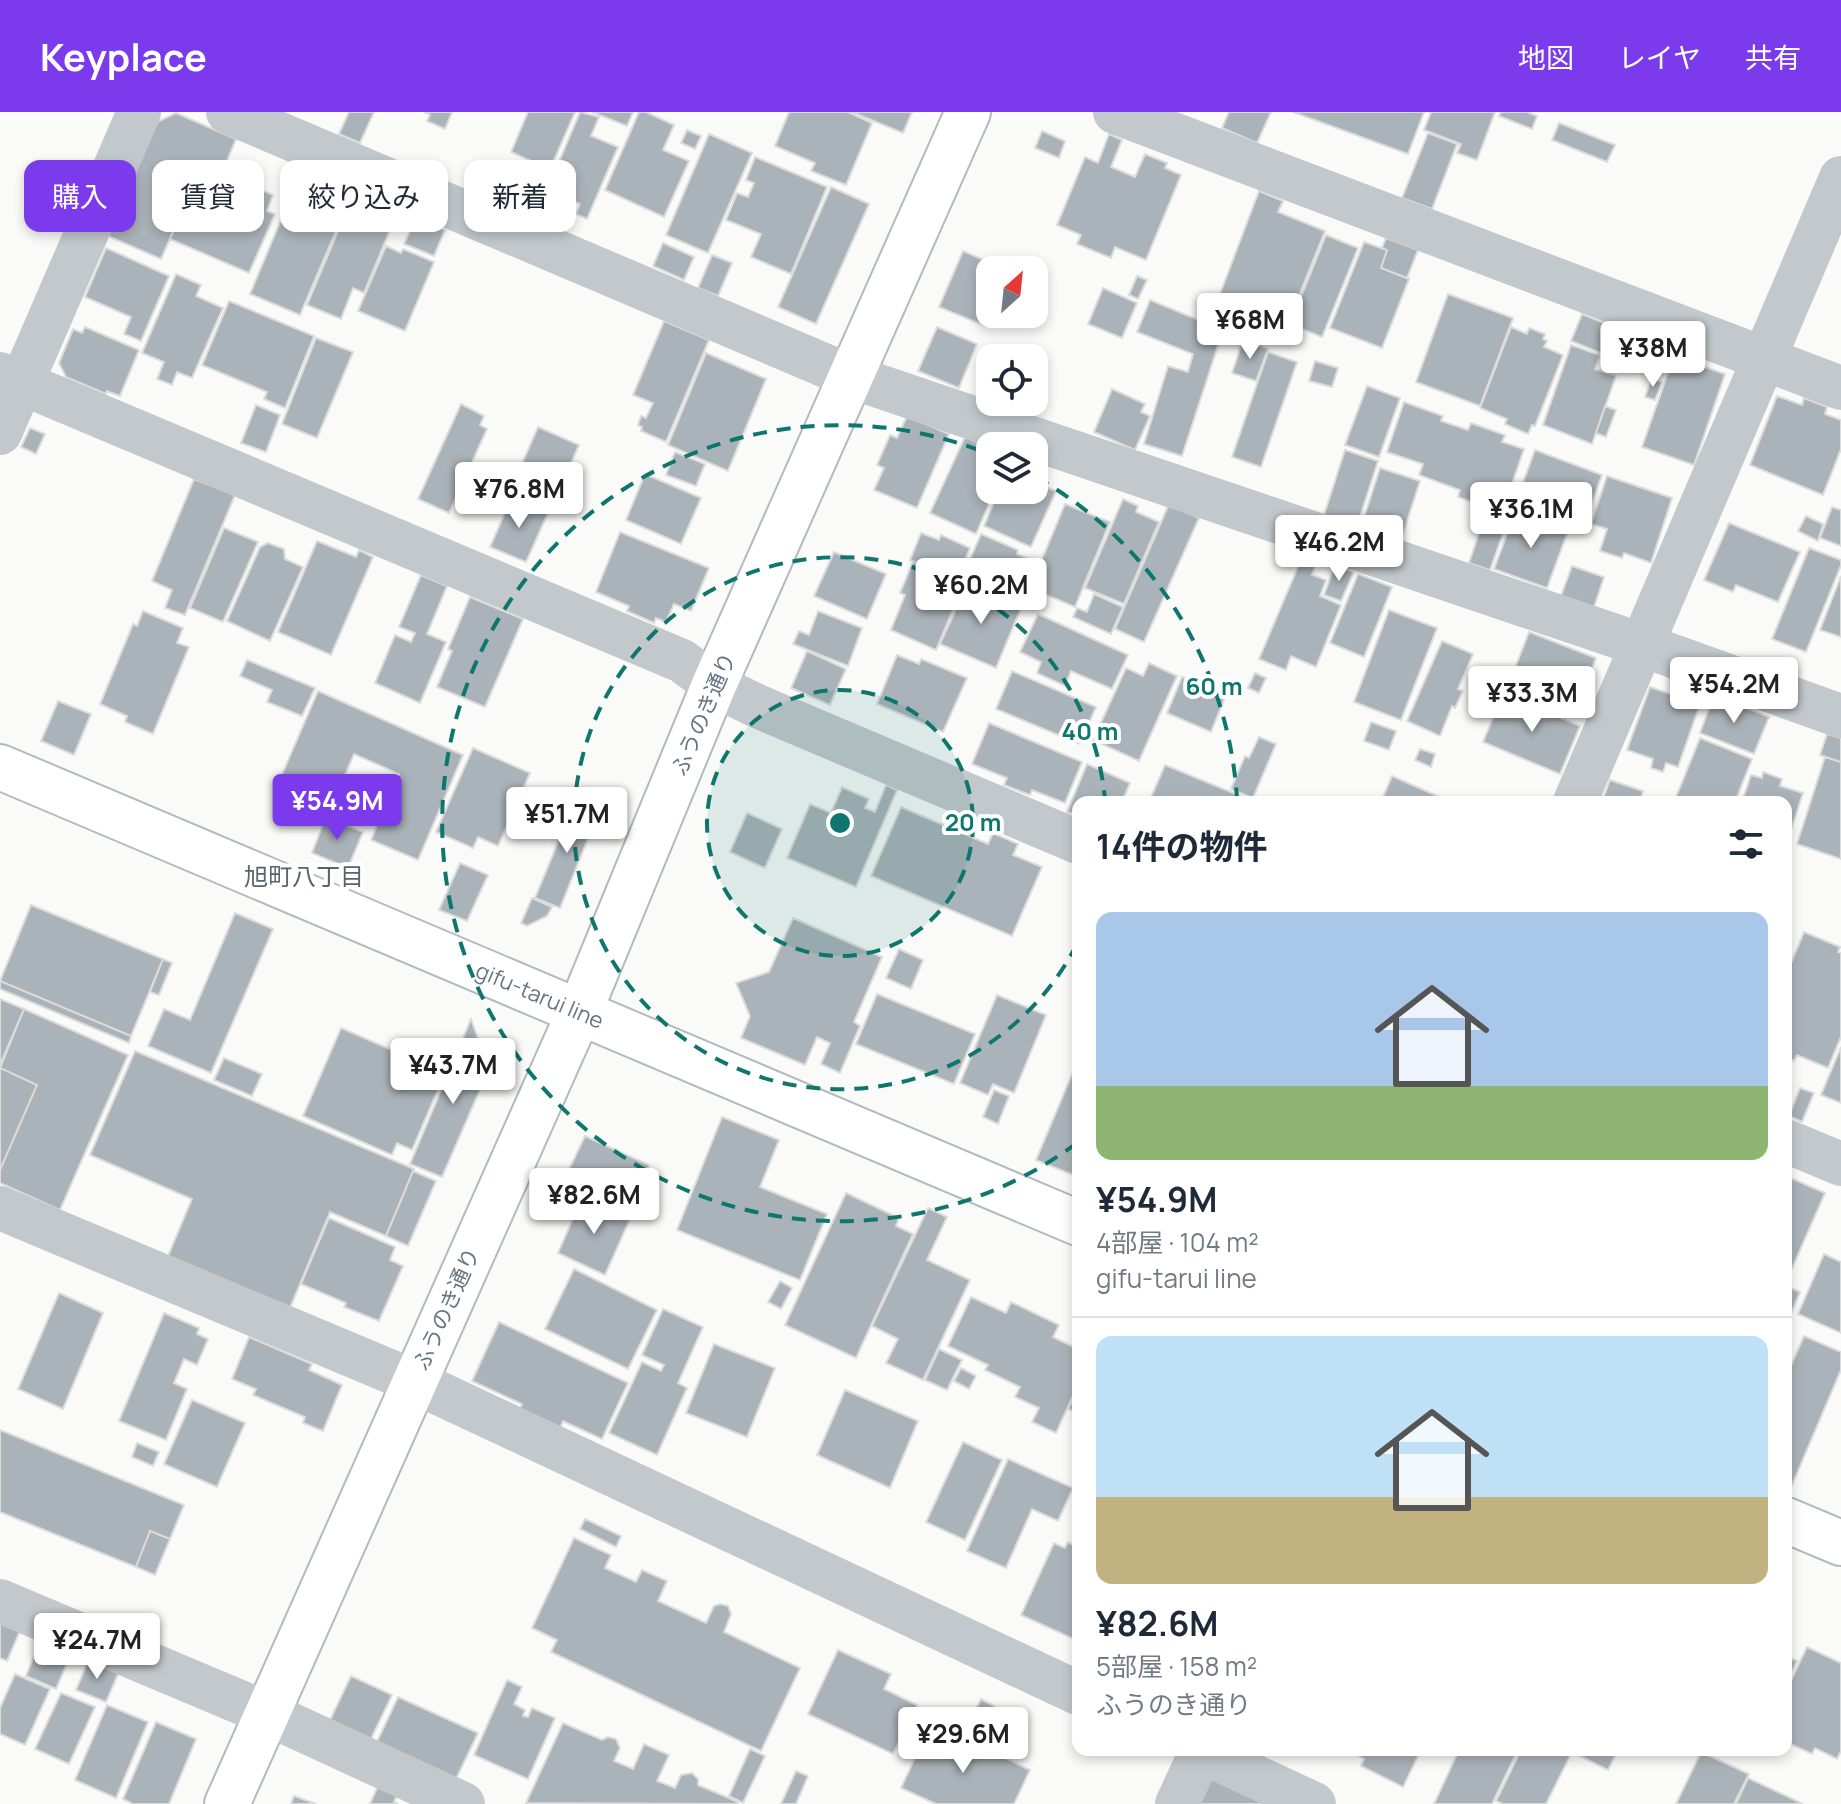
<!DOCTYPE html>
<html lang="ja">
<head>
<meta charset="utf-8">
<style>
  body { margin:0; font-family:Manrope,"Noto Sans JP",sans-serif; background:#f2f2f3; color:#1f2937; height:100vh; display:flex; flex-direction:column; font-size:30px; white-space:nowrap }
  * { box-sizing:border-box; margin:0 }
  p { font-size:26px; color:#747a83 }
  .icon { flex:none; width:44px; height:44px; fill:none; stroke:currentColor; stroke-width:2; stroke-linecap:round; stroke-linejoin:round }
  .map { position:relative; flex:1; overflow:hidden }
  .sheet { position:absolute; left:1072px; top:684px; width:720px; height:960px; display:flex; flex-direction:column; background:#fff; border-radius:16px; box-shadow:0 4px 12px #0003 }
  .sheet>* { flex:none }
  .top-card { position:absolute; left:24px; top:48px; width:760px; height:72px; display:flex; gap:16px }
  .needle { width:52px; rotate:27deg }
  .controls { position:absolute; left:976px; top:144px; display:grid; gap:16px }
  .controls a { display:grid; place-items:center; width:72px; height:72px; border-radius:16px; background:#fff; box-shadow:0 4px 12px #0003; font-size:40px }
  .price { position:absolute; translate:-50% -68px; padding:0 18px; border-radius:8px; background:#fff; color:#222; font-size:26px; line-height:52px; filter:drop-shadow(0 2px 4px #0008) }
  .price::after { content:''; position:absolute; left:50%; top:48px; width:24px; height:18px; margin-left:-12px; background:inherit; clip-path:polygon(0 0,100% 0,50% 100%) }
  .price.current { background:#7c3aed; color:#fff }
  ul { padding:0; list-style:none }
  li { display:grid; align-content:center; gap:16px; height:424px; padding:0 24px }
  li+li { border-top:2px solid #e0e1e3 }
  li span { display:grid; place-items:center; height:248px; border-radius:16px; color:#555 }
  li>.icon { margin-inline-start:auto }
  span .icon { width:144px; height:144px; fill:#fffc; stroke-width:1 }
  li b { font-size:34px }
  h2 { display:flex; justify-content:space-between; align-items:center; height:96px; padding:0 24px; font-size:34px }
  .tag { padding:0 28px; border-radius:16px; background:#fff; box-shadow:0 4px 12px #0003; font-size:28px; line-height:72px }
  .tag.current { background:#7c3aed; color:#fff }
  header { display:flex; align-items:center; gap:48px; box-sizing:border-box; height:112px; padding:0 40px; background:#7c3aed; color:#fff }
  header strong { font-size:38px }
  nav { display:flex; gap:44px; margin-inline-start:auto; font-size:28px }
  .map>svg:first-child { display:block }
</style>
</head>
<body>
<header>
<strong>Keyplace</strong>
<nav><a>地図</a><a>レイヤ</a><a>共有</a></nav>
</header>
<div class="map">
<svg width="1841" height="1692" viewBox="0 0 1841 1692">
  <rect width="100%" height="100%" fill="#fafaf8"/>
  <!-- building -->
  <path fill="#aab3b9" stroke="#dcdcda" stroke-width="2" d="M349,0H374L360,31L339,22Z
    M424,0H452L445,17L427,9L430,3Z
    M528,0H575L545,69L526,61L531,49L511,40Z
    M580,0L599,5L591,24L618,35L587,107L576,102L580,92L547,78Z
    M592,0H633L627,14Z
    M639,0H646L674,13L663,38L689,49L664,105L605,78Z
    M789,0H848L872,11L846,73L811,59L815,51L775,34Z
    M852,0H912L903,21Z
    M1229,0H1271L1257,31L1222,16Z
    M1293,0H1424L1408,42Z
    M1431,0H1495L1477,48L1457,41L1461,32L1424,18Z
    M1501,0H1527L1537,4L1532,17L1499,4Z
    M176,1L236,27L222,61L211,56L204,72L195,69L161,147L108,124L157,10Z
    M1559,11L1615,33L1607,50L1552,28Z
    M687,18L701,24L695,37L681,31Z
    M1042,19L1065,29L1059,46L1035,36Z
    M1428,21L1457,32L1432,97L1402,86Z
    M709,22L752,41L708,141L666,123Z
    M1109,22L1122,28L1111,55L1135,65L1145,42L1167,51L1165,56L1181,63L1146,148L1115,135L1111,146L1077,132L1081,123L1057,113L1085,45L1098,51Z
    M755,45L827,75L791,162L751,145L761,122L726,108L737,81L748,85L754,71L746,68Z
    M502,53L533,67L519,100L489,87Z
    M211,56L273,83L267,99L275,102L249,161L170,127L195,69L204,72Z
    M336,69L352,75L340,102L325,95Z
    M296,72L318,82L314,92L342,105L300,203L250,182Z
    M831,75L869,92L816,212L778,195Z
    M1259,79L1283,89L1278,100L1325,119L1295,194L1269,184L1258,209L1232,204L1233,197L1217,190Z
    M348,95L392,113L364,181L353,176L341,207L307,193Z
    M416,105L445,118L434,144L404,132Z
    M1326,123L1358,136L1322,225L1290,212Z
    M1386,126L1418,138L1407,166L1381,156L1387,138L1382,136Z
    M1364,130L1387,138L1381,156L1409,167L1382,236L1330,216Z
    M663,131L694,145L684,168L653,154Z
    M386,134L401,141L403,137L434,150L405,219L358,199Z
    M106,136L169,164L141,229L124,222L131,205L85,185Z
    M963,139L1007,158H990V201L985,214L939,195Z
    M712,143L732,151L718,184L698,176Z
    M176,162L201,173L196,184L223,196L192,266L177,260L172,273L157,267L164,250L142,241Z
    M1137,164L1147,168L1138,187L1129,183Z
    M1103,176L1137,191L1122,226L1088,212Z
    M1448,182L1513,206L1480,294L1416,270Z
    M1150,188L1223,218L1182,344L1144,332L1168,254L1188,260L1193,242L1137,220Z
    M229,189L314,224L285,296L264,287L267,280L202,253Z
    M1214,192L1225,196L1220,210L1209,206Z
    M1582,202L1614,215L1603,242L1571,229Z
    M664,209L709,228L666,330L641,319L642,315L638,313L641,304L646,306L653,291L633,283Z
    M85,215L139,238L120,284L107,279L106,282L66,265L59,251L73,217L82,221Z
    M937,215L977,232L959,276L918,259Z
    M1511,215L1527,222L1529,216L1545,222L1543,227L1547,229L1544,235L1563,243L1535,314L1532,313L1528,322L1505,312L1507,307L1480,296Z
    M316,226L353,240L317,326L282,312Z
    M1243,228L1268,237L1256,269L1232,261Z
    M1571,233L1600,243L1595,257L1616,264L1592,332L1543,313Z
    M1268,240L1297,250L1261,355L1232,345Z
    M706,241L766,267L728,359L668,333Z
    M1674,244L1725,262L1694,353L1642,335Z
    M1315,249L1338,256L1332,275L1309,269Z
    M1652,266L1662,270L1655,288L1645,285Z
    M1367,274L1400,286L1379,345L1345,333Z
    M1112,277L1145,292L1141,300L1150,304L1135,338L1094,320Z
    M1777,284L1802,293L1804,286L1827,295L1825,302L1841,308V337L1823,383L1750,353Z
    M1404,290L1443,304L1441,309L1468,318L1471,311L1505,323L1502,330L1524,337L1506,389L1484,381L1480,393L1458,385L1460,378L1419,363L1423,352L1387,340Z
    M461,292L484,304L480,313L487,317L449,401L418,387Z
    M256,293L280,303L266,340L241,331Z
    M1605,294L1616,298L1606,325L1596,321Z
    M907,304L949,322L917,396L874,378L884,356L877,353L890,323L897,326Z
    M538,315L579,333L554,390L513,372Z
    M30,316L45,322L36,342L21,335Z
    M965,325L990,336V378H995L976,422L930,401Z
    M1345,338L1378,349L1357,414L1324,403Z
    M1535,338L1602,363L1583,414L1516,389Z
    M675,340L705,352L696,374L666,363Z
    M1034,355L1040,358L1034,370L1056,379L1031,435L984,414L999,378H1034Z
    M1380,356L1420,369L1401,428L1361,415Z
    M645,362L701,386L681,432L626,408Z
    M1607,364L1672,386L1651,451L1624,441L1622,446L1600,439L1607,417L1591,412Z
    M194,367L235,383L185,503L165,496L172,478L152,469Z
    M512,385L548,401L526,450L490,435Z
    M1123,387L1138,394L1136,400L1159,410L1124,492L1085,476Z
    M1065,392L1110,410L1075,495L1030,476Z
    M1169,392L1199,406L1144,530L1115,517Z
    M1832,395L1841,398V434L1820,426Z
    M1487,397L1509,404L1490,458L1469,451Z
    M1515,401L1568,419L1547,476L1494,457Z
    M1806,404L1823,412L1818,429L1798,419Z
    M1729,411L1800,440L1778,490L1736,473L1733,480L1704,468Z
    M224,416L258,430L223,510L190,496Z
    M620,420L709,456L691,499L674,492L666,510L656,506L654,511L627,499L629,494L596,480Z
    M921,421L939,428L941,423L970,436L956,468L910,448Z
    M981,422L1018,438L1017,442L1031,448L1014,485L963,463Z
    M317,429L356,445L359,438L373,445L331,543L278,520Z
    M268,431L284,437L285,447L303,455L270,529L227,509L260,435Z
    M1809,436L1841,448V453L1806,540L1772,527Z
    M834,440L886,462L867,507L814,484Z
    M1303,443L1317,449L1312,463L1326,468L1320,484L1341,493L1316,555L1291,544L1286,558L1259,547Z
    M913,450L964,472L936,538L891,518L905,483L900,481Z
    M1335,453L1354,460L1341,489L1324,483Z
    M1572,454L1604,465L1594,495L1561,484Z
    M1358,462L1392,475L1364,545L1330,531Z
    M421,463L447,474L427,522L446,530L420,591L375,571L395,523L411,530L415,521L399,515Z
    M1841,464V525L1820,518Z
    M967,473L1021,496L996,556L940,532Z
    M1094,482L1123,495L1111,522L1073,505L1077,496L1087,500Z
    M470,485L523,507L485,595L437,575L452,539L448,537Z
    M1389,498L1437,516L1401,608L1354,590Z
    M143,499L183,516L177,531L189,535L153,622L125,610L127,604L100,592L133,512L137,514Z
    M818,499L862,516L848,554L793,532L799,519L809,523Z
    M1038,502L1128,543L1112,577L1071,559L1065,574L1037,561L1041,550L1020,540Z
    M1529,520L1596,546L1578,592L1573,589L1569,601L1507,577Z
    M1442,529L1473,542L1458,577L1463,579L1455,596L1452,594L1440,624L1407,609Z
    M807,539L846,557L830,593L791,576Z
    M897,543L919,552L921,547L967,566L943,620L877,592Z
    M247,548L315,576L302,604L267,590L272,578L240,564Z
    M1149,551L1177,564L1139,649L1093,628L1126,556L1143,564Z
    M1012,559L1096,595L1080,632L996,597Z
    M1255,561L1266,566L1259,581L1248,576Z
    M1182,565L1226,583L1211,620L1167,601Z
    M1650,575L1700,592L1678,655L1666,651L1663,660L1651,656L1653,647L1627,638Z
    M318,579L463,643L418,748L371,728L399,662L354,642L327,705L274,681Z
    M1503,582L1580,614L1560,662L1483,630Z
    M1714,583L1769,605L1754,642L1700,621Z
    M58,589L91,602L74,643L41,629Z
    M1371,610L1396,619L1389,638L1364,629Z
    M989,611L1082,650L1065,691L1032,678L1030,683L1004,673L1007,666L972,652Z
    M1827,622L1841,626V650L1820,643Z
    M1259,625L1276,632L1253,686L1231,677L1245,644L1249,646Z
    M1700,626L1752,647L1735,690H1674Z
    M473,636L530,661L498,734L478,725L473,736L436,720Z
    M1420,637L1435,642L1431,655L1415,648Z
    M1825,645L1841,650V747L1797,732Z
    M1087,652L1130,671L1122,690H1078V704L1067,700Z
    M1165,653L1248,687L1247,690H1149Z
    M1763,660L1782,667L1780,674L1803,681L1786,733V690H1742L1751,663L1762,666Z
    M1392,664L1451,690H1381Z
    M1610,668L1643,679L1640,690H1602Z
    M886,673L897,678L856,775L787,746L810,692L831,701L842,675L869,687L865,696L875,700Z
    M575,689L599,699L560,796L535,786Z
    M901,695L988,732L993,721L1018,732L1013,743L1042,755L1012,824L871,764Z
    M747,701L782,717L765,756L730,740Z
    M326,705L363,720L348,756L312,741Z
    M460,751L488,763L467,809L439,798Z
    M532,786L552,795L547,804L527,814L521,811Z
    M31,793L163,847L131,924L0,869Z
    M235,801L273,817L211,961L148,934L164,897L190,908Z
    M793,806L882,845L854,910L860,914L840,961L821,952L830,931L817,925L805,953L741,926L750,904L736,871L769,860Z
    M1804,820L1840,835L1838,840L1841,841V925L1828,956L1797,943L1794,949L1786,945V863Z
    M899,837L923,848L911,877L886,866Z
    M163,847L172,851L159,883L150,880Z
    M0,869L131,924L129,931L0,877Z
    M877,882L975,922L954,972L856,932Z
    M997,883L1046,903L1014,981L993,972L988,983L960,971Z
    M0,887L24,897L0,953Z
    M24,897L128,943L60,1098L0,1071V1058L37,973L0,956Z
    M471,907L489,957L442,1065L410,1052Z
    M341,916L429,954L424,966L440,973L412,1038L397,1031L392,1043L303,1004Z
    M1841,935V991L1821,983Z
    M135,939L414,1057L386,1124L330,1100L290,1196L168,1144L192,1087L90,1043Z
    M224,946L262,962L252,984L214,968Z
    M1078,948V1065L1036,1048Z
    M0,956L37,973L0,1058Z
    M1800,976L1814,981L1802,1010L1789,1004Z
    M994,978L1009,984L998,1012L983,1005Z
    M722,1005L779,1028L760,1075L827,1102L800,1168L677,1118Z
    M585,1024L649,1053L627,1100L563,1070Z
    M413,1059L436,1069L408,1134L386,1124Z
    M1786,1064L1825,1081L1786,1170Z
    M846,1081L899,1106L896,1114L913,1122L856,1246L785,1213Z
    M582,1086L630,1107L605,1163L558,1141Z
    M928,1096L947,1105L927,1148L970,1168L923,1268L886,1251L898,1227L872,1214Z
    M329,1106L395,1135L390,1148L403,1154L379,1209L344,1195L346,1191L301,1172Z
    M1824,1142L1841,1150V1221L1798,1202Z
    M574,1157L657,1198L628,1257L545,1217Z
    M780,1169L792,1176L781,1197L768,1190Z
    M1786,1174L1800,1180L1788,1209L1786,1208Z
    M59,1181L103,1201L63,1297L18,1277Z
    M971,1185L1006,1201L1011,1190L1059,1213L1053,1225L1078,1237V1273L1056,1321L1032,1310L1039,1296L1015,1285L1020,1275L985,1258L988,1253L948,1234Z
    M663,1197L703,1215L678,1271L687,1276L657,1343L609,1321L642,1250L661,1259L664,1253L642,1243Z
    M164,1201L199,1216L197,1222L208,1227L197,1253L184,1247L174,1271L187,1277L166,1328L119,1309Z
    M499,1210L628,1271L602,1327L563,1309L558,1321L518,1302L522,1292L472,1269Z
    M1804,1224L1841,1240V1258L1792,1373L1786,1370V1265Z
    M249,1225L312,1252L309,1258L342,1273L323,1319L303,1311L305,1305L253,1283L256,1277L232,1267Z
    M714,1232L775,1256L747,1325L686,1301Z
    M939,1237L962,1248L947,1278L925,1268Z
    M961,1256L976,1264L969,1277L954,1269Z
    M845,1278L918,1309L890,1376L817,1343Z
    M1078,1278V1302L1068,1297Z
    M192,1288L245,1311L217,1375L164,1352Z
    M0,1318L184,1393L170,1427L150,1419L136,1455L0,1400Z
    M963,1330L1002,1348L965,1428L926,1410Z
    M137,1331L159,1340L153,1354L132,1345Z
    M1008,1347L1073,1376L1058,1409L1032,1397L1006,1456L967,1439Z
    M585,1407L621,1424L616,1435L580,1417Z
    M150,1419L170,1427L155,1463L136,1455Z
    M574,1426L611,1443L605,1456L636,1470L642,1458L667,1469L658,1489L706,1511L714,1494L720,1492L728,1494L731,1502L724,1520L800,1556L761,1639L551,1540L557,1528L532,1516Z
    M1068,1430L1078,1435V1529L1021,1503L1054,1431L1065,1436Z
    M0,1510L20,1519L7,1549L0,1546Z
    M40,1529L71,1542L56,1577L26,1564Z
    M1807,1535L1841,1551V1639L1837,1647L1815,1636L1812,1642L1786,1630V1579Z
    M838,1538L891,1562L884,1577L917,1593L893,1642L808,1602Z
    M1786,1544L1797,1549L1786,1573Z
    M89,1547L119,1560L106,1590L76,1578Z
    M15,1562L50,1577L25,1633L0,1622V1596Z
    M351,1564L392,1583L370,1629L329,1610Z
    M507,1568L522,1575L514,1592L525,1598L523,1604L528,1605L532,1596L555,1606L528,1667L474,1643Z
    M61,1581L95,1595L69,1652L35,1637Z
    M398,1585L478,1621L455,1669L376,1632Z
    M981,1587L994,1594L979,1626L965,1619Z
    M107,1593L148,1610L116,1686L75,1668Z
    M156,1610L196,1627L169,1692H133L123,1687Z
    M563,1611L602,1628L608,1625L616,1627L620,1636L614,1649L633,1657L644,1632L669,1643L657,1669L675,1676L681,1663L692,1661L698,1667V1673L738,1690L737,1692L526,1691Z
    M928,1618L981,1644L984,1636L1030,1658L1014,1692H936L901,1676Z
    M750,1637L765,1644L743,1691L729,1684Z
    M1348,1638H1421L1403,1675L1361,1654L1364,1647Z
    M1459,1638H1518L1492,1692H1434Z
    M1521,1638H1618L1608,1658L1572,1640L1546,1692H1503L1496,1689Z
    M1701,1640L1749,1662L1734,1692H1676Z
    M796,1659L808,1664L796,1692H781Z
    M1209,1664L1270,1692H1196Z
    M1748,1666L1803,1692H1736Z
    M378,1674L397,1683L394,1690L398,1692H370Z
    M294,1684L316,1692H291Z"/>
  <g fill="none" stroke-linecap="round" stroke-linejoin="round">
    <!-- secondary casing -->
    <g stroke="#b3babf" stroke-width="48">
      <path id="secondary" d="M227,1692L579,901L714,573L968,0"/>
    </g>
    <!-- primary casing -->
    <g stroke="#b5babe" stroke-width="48">
      <g id="primary">
        <path id="s1" d="M0,655L1078,1111"/>
        <path d="M1786,1408L1841,1431"/>
      </g>
    </g>
    <!-- street -->
    <path stroke="#c3c8cc" stroke-width="44" d="M228,0L852,265L1642,533L1841,604
      M1115,0L1841,276
      M0,262L682,549L714,573L757,594L1078,730
      M0,321L139,0
      M1575,690L1841,66
      M1786,1029L1841,1052
      M0,1096L413,1269L1078,1581
      M0,1489L268,1602L463,1692
      M1198,1638L1314,1692
      M1177,1692L1202,1638"/>
    <!-- secondary -->
    <use href="#secondary" stroke="#fff" stroke-width="44"/>
    <!-- primary -->
    <use href="#primary" stroke="#fff" stroke-width="44"/>
  </g>
  <!-- distance rings -->
  <circle cx="840" cy="711" r="133" fill="#0f766e" fill-opacity=".12"/>
  <g fill="none" stroke="#0f766e" stroke-width="4" stroke-dasharray="14 10">
    <circle cx="840" cy="711" r="133"/>
    <path d="M1077 832A266 266 0 1 1 1105 688"/>
    <path d="M1077 1031A398 398 0 1 1 989 342M1036 365A398 398 0 0 1 1237 687"/>
  </g>
  <g text-anchor="middle" stroke-width="8" stroke-linejoin="round" paint-order="stroke">
    <!-- street labels -->
    <g font-size="22" fill="#657683" stroke="#fff">
      <text transform="translate(703 602) rotate(-67)" y="8">ふうのき通り</text>
      <text dy="8" stroke="none"><textPath href="#s1" startOffset="586">gifu-tarui line</textPath></text>
      <text transform="translate(446 1197) rotate(-66)" y="8">ふうのき通り</text>
    </g>
    <!-- neighbourhood labels -->
    <g font-size="24" fill="#57646e" stroke="#fff">
      <text x="304" y="773">旭町八丁目</text>
    </g>
  </g>
  <circle cx="840" cy="711" r="12" fill="#0f766e" stroke="#fff" stroke-width="4"/>
  <g font-size="24" text-anchor="middle" font-weight="bold" fill="#0f766e" stroke="#fff" stroke-width="8" stroke-linejoin="round" paint-order="stroke">
    <text x="1214" y="583">60 m</text>
    <text x="1090" y="628">40 m</text>
    <text x="973" y="719">20 m</text>
  </g>
</svg>
<div class="controls">
<a><svg class="needle" viewBox="-14 -14 28 28"><path d="M0-13l5 13h-10z" fill="#e53935"/><path d="M0 13l5-13h-10z" fill="#747a83"/></svg></a>
<a><svg class="icon" aria-label="locate" viewBox="0 0 24 24"><circle cx="12" cy="12" r="6"/><path d="M12 2v4M12 18v4M2 12h4M18 12h4"/></svg></a>
<a><svg class="icon" aria-label="layers" viewBox="0 0 24 24"><path d="M12 4l9 5-9 5-9-5zM3 14l9 5 9-5"/></svg></a>
</div>
<b class="price" style="left:1250px;top:249px">¥68M</b>
<b class="price" style="left:1653px;top:277px">¥38M</b>
<b class="price" style="left:519px;top:418px">¥76.8M</b>
<b class="price" style="left:1531px;top:438px">¥36.1M</b>
<b class="price" style="left:1339px;top:471px">¥46.2M</b>
<b class="price" style="left:981px;top:514px">¥60.2M</b>
<b class="price" style="left:1734px;top:613px">¥54.2M</b>
<b class="price" style="left:1532px;top:622px">¥33.3M</b>
<b class="price current" style="left:337px;top:730px">¥54.9M</b>
<b class="price" style="left:567px;top:743px">¥51.7M</b>
<b class="price" style="left:453px;top:994px">¥43.7M</b>
<b class="price" style="left:594px;top:1124px">¥82.6M</b>
<b class="price" style="left:97px;top:1569px">¥24.7M</b>
<b class="price" style="left:963px;top:1663px">¥29.6M</b>
<div class="top-card">
<a class="tag current">購入</a>
<a class="tag">賃貸</a>
<a class="tag">絞り込み</a>
<a class="tag">新着</a>
</div>
<section class="sheet">
<h2>14件の物件<svg class="icon" aria-label="filters" viewBox="0 0 24 24"><path d="M4 7h16M4 17h16"/><circle cx="9" cy="7" r="2"/><circle cx="15" cy="17" r="2"/></svg></h2>
<ul>
<li><span style="background:linear-gradient(#a9c7e8 70%,#8fb573 0)"><svg class="icon" aria-label="home" viewBox="0 0 24 24"><path d="M3 11l9-7 9 7M6 9v11h12V9"/></svg></span><div><b>¥54.9M</b><p>4部屋 · 104 m²</p><p>gifu-tarui line</p></div></li>
<li><span style="background:linear-gradient(#bfe0f5 65%,#c2b280 0)"><svg class="icon" aria-label="home" viewBox="0 0 24 24"><path d="M3 11l9-7 9 7M6 9v11h12V9"/></svg></span><div><b>¥82.6M</b><p>5部屋 · 158 m²</p><p>ふうのき通り</p></div></li>
</ul>
</section>
</div>
</body>
</html>
